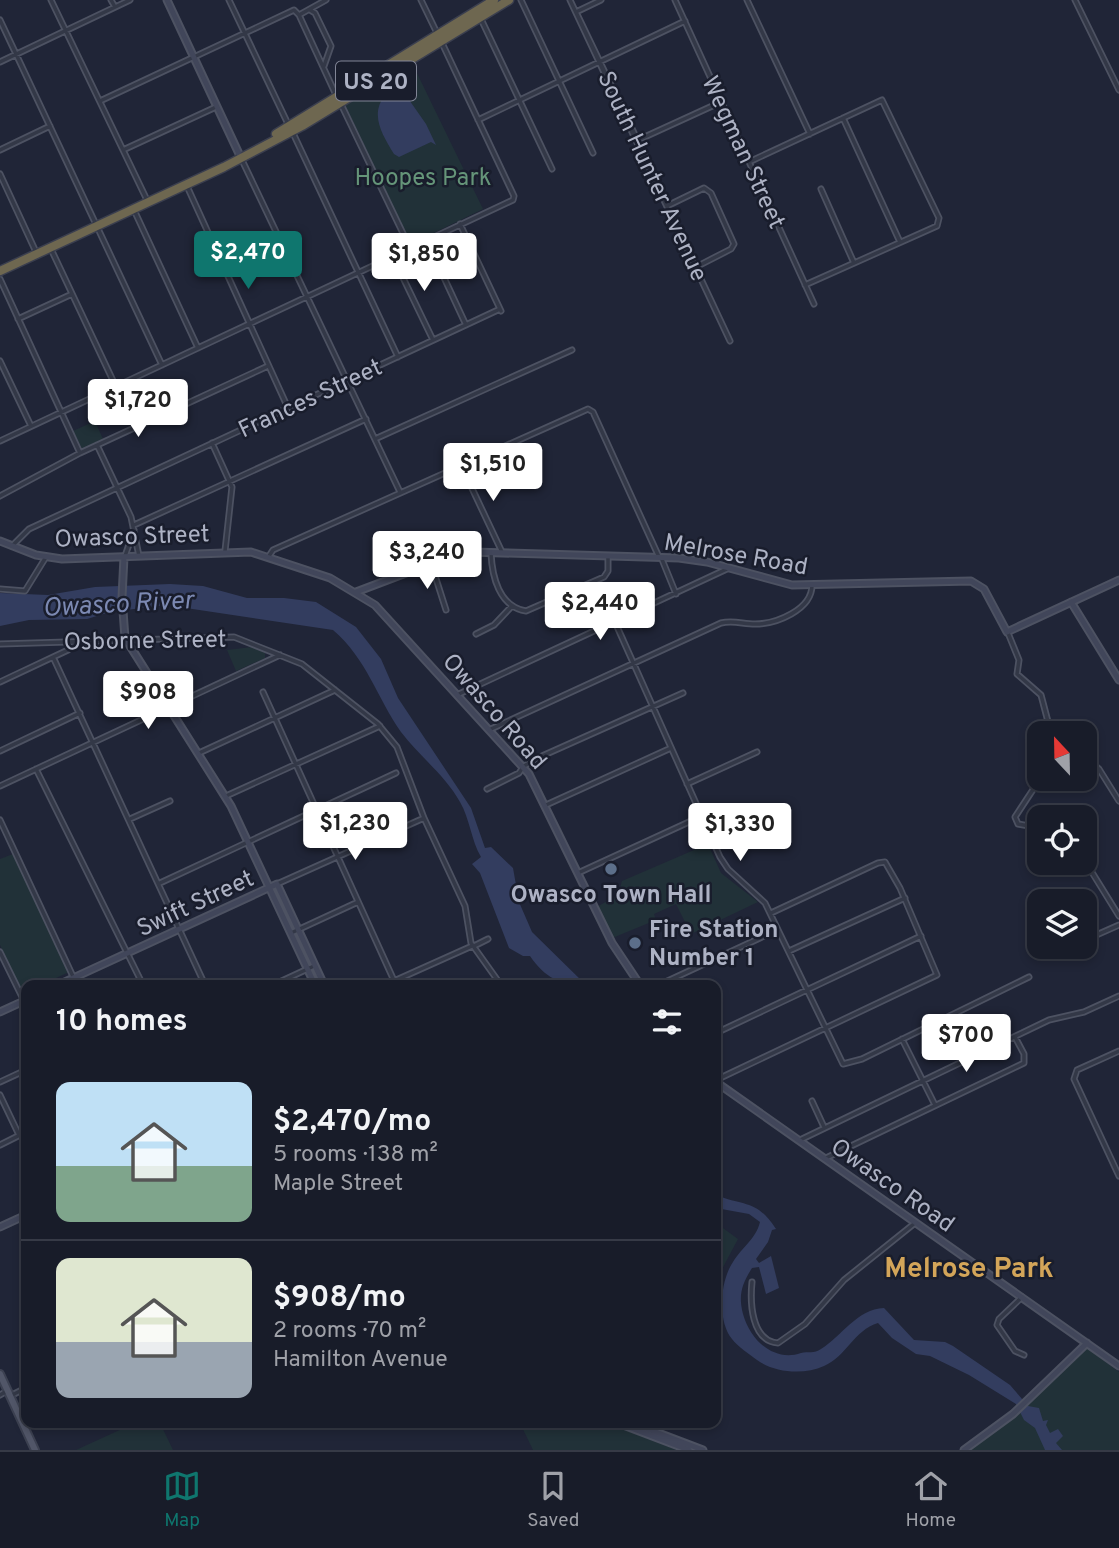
<!DOCTYPE html>
<html lang="en">
<head>
<meta charset="utf-8">
<style>
  body { margin:0; font-family:Overpass,sans-serif; background:#212531; color:#f1f3f6; height:100vh; display:flex; flex-direction:column; font-size:26px; white-space:nowrap }
  * { box-sizing:border-box; margin:0 }
  p { font-size:23px; color:#9fa1a8 }
  .icon { flex:none; width:38px; height:38px; fill:none; stroke:currentColor; stroke-width:2; stroke-linecap:round; stroke-linejoin:round }
  .map { position:relative; flex:1; overflow:hidden }
  .panel { position:absolute; left:21px; top:980px; width:700px; height:448px; display:flex; flex-direction:column; background:#181c29; border-radius:14px; box-shadow:0 4px 10px #0003,0 0 0 2px #363a46 }
  .panel>* { flex:none }
  .needle { width:46px; rotate:338deg }
  .buttons { position:absolute; left:1027px; top:721px; display:grid; gap:14px }
  .buttons a { display:grid; place-items:center; width:70px; height:70px; border-radius:14px; background:#181c29; box-shadow:0 4px 10px #0003,0 0 0 2px #363a46; font-size:35px }
  .price { position:absolute; translate:-50% -60px; padding:0 16px; border-radius:7px; background:#fff; color:#222; font-size:23px; line-height:46px; filter:drop-shadow(0 2px 4px #0008) }
  .price::after { content:''; position:absolute; left:50%; top:42px; width:21px; height:16px; margin-left:-10px; background:inherit; clip-path:polygon(0 0,100% 0,50% 100%) }
  .price.active { background:#0f766e; color:#fff }
  ul { padding:0; list-style:none }
  li { display:flex; align-items:center; gap:21px; height:175px; padding:0 35px }
  li+li { border-top:2px solid #363a46 }
  li span { display:grid; place-items:center; flex:none; width:196px; height:140px; border-radius:14px; color:#555 }
  li>.icon { margin-inline-start:auto }
  span .icon { width:84px; height:84px; fill:#fffc; stroke-width:1 }
  li b { font-size:30px }
  h2 { display:flex; justify-content:space-between; align-items:center; height:84px; padding:0 35px; font-size:30px }
  .dock { display:flex; justify-content:space-around; align-items:center; height:98px; border-top:2px solid #363a46; background:#181c29; font-size:19px; color:#9fa1a8 }
  .dock a { display:grid; justify-items:center; gap:4px }
  .dock .active { color:#0f766e }
  .map>svg:first-child { display:block }
</style>
</head>
<body>
<div class="map">
<svg width="1119" height="1450" viewBox="0 0 1119 1450">
  <rect width="100%" height="100%" fill="#202537"/>
  <!-- green -->
  <path fill="#213138" d="M412,63L483,209L411,244L345,105Z
    M95,421L103,439L82,449L73,431Z
    M252,647L265,653V658L236,671L227,650Z
    M708,844L721,873L758,902L691,934L676,904L654,914L656,920L610,939L595,908L618,895L622,881Z
    M13,854L69,972L41,985H26V992L23,994L0,945V859Z
    M716,1223L738,1239L721,1271L716,1267Z
    M1087,1348L1119,1372V1450H970L1014,1418Z
    M135,1423H160L173,1450H76Z
    M520,1423H607L677,1450H533Z"/>
  <!-- water -->
  <path fill="#333d5f" d="M397,92L405,94L426,124L436,145L431,142L399,157L394,154C382,134 369,114 386,94Z
    M170,584L203,586L247,598H284L316,602L356,627L381,659L398,698L471,808L485,848L491,847L513,868L519,902L532,932L586,985C560,985 545,978 530,956H523L509,948L480,873L472,864L481,857C471,840 470,819 460,802C445,775 420,757 401,732C377,698 367,659 333,630L166,605L110,612L87,619L29,620L0,626V593L48,595L95,587Z
    M716,1195C746,1207 756,1199 776,1229L772,1230L768,1242L756,1259L759,1263L771,1256L779,1288L766,1294L759,1267L752,1268C742,1284 738,1295 743,1314C751,1342 775,1362 801,1353C808,1351 814,1354 821,1349C842,1336 857,1309 884,1308L914,1340L945,1342L953,1346L1010,1385L1028,1406L1039,1408L1043,1421L1048,1420L1046,1425L1050,1433L1058,1429L1063,1436L1056,1443L1062,1450H1045L1035,1428L1024,1420L1016,1404L969,1375L930,1356L916,1354L892,1338L878,1323C854,1330 846,1357 824,1366C804,1375 775,1373 757,1360C749,1354 738,1347 732,1339C717,1321 720,1281 733,1262C742,1247 756,1239 760,1222L749,1214L716,1208Z"/>
  <g fill="none" stroke-linecap="round" stroke-linejoin="round">
    <!-- street casing -->
    <g stroke="#4d5262" stroke-width="7">
      <path id="street" d="M51,0L147,200
        M111,0L115,7
        M229,0L288,124
        M421,0L437,33
        M521,0L593,153
        M570,0L730,341
        M675,0L814,304
        M747,0L810,134
        M1075,0L1119,90
        M310,10L315,13L331,46L324,66
        M576,12L649,164
        M576,12L601,0
        M299,15L336,95
        M481,19L552,169
        M0,20L162,365
        M0,62L130,0
        M100,101L294,10L299,15L326,0
        M340,102L410,248
        M843,118L900,242
        M478,120L685,21
        M292,131L398,357
        M638,140L721,102
        M0,150L50,126
        M123,150L216,107
        M241,158L400,492
        M749,162L882,100L939,218L937,226L805,285
        M0,174L36,252
        M186,184L288,408
        M821,189L854,263
        M667,206L704,188L711,193L734,244L731,249L696,267
        M134,210L198,348
        M460,224L501,311
        M427,241L466,325
        M51,249L116,387
        M393,257L433,340
        M0,279L80,453
        M18,319L72,294
        M0,361L31,426
        M375,439L572,350
        M0,441L513,200L514,196L442,43
        M212,443L232,487L225,551
        M97,445L131,517L139,556
        M461,465L502,552
        M0,496L80,453L268,366
        M134,525L366,419
        M12,546L29,529L500,309
        M491,553C492,576 499,607 526,611L604,577L608,571V556
        M125,556L134,530
        M269,556L273,550L588,409L593,412L659,557
        M661,557L676,594
        M431,563L446,610
        M0,589L25,591L46,557
        M615,622L720,857L728,869L765,903L843,1064L862,1059L1029,977
        M1008,633L1019,660L1017,674L1041,695L1051,733
        M476,634L494,625L512,606
        M0,644L234,637L302,664L378,724L397,747L424,818L465,906L471,943L501,985
        M53,657L205,985
        M0,682L68,650L79,642
        M263,692L396,985
        M459,694L729,568
        M491,729L721,623C733,620 743,624 755,624C776,624 812,610 812,585
        M0,751L80,713
        M199,753L335,690
        M1085,757L1099,769L1119,801
        M36,769L143,985
        M687,784L757,752
        M0,786L280,655
        M487,789L519,773L524,766L542,756L683,693
        M226,796L380,726
        M546,805L671,748
        M130,819L170,801
        M0,820L77,985
        M1040,828L1018,824L1015,817L1040,779
        M1085,861L1119,916
        M578,873L702,816
        M160,883L396,773
        M277,884L424,818
        M291,933L358,902
        M1085,940L1119,925
        M474,946L488,939
        M1061,947L1063,950L1071,947
        M789,951L905,898
        M0,952L24,1001
        M394,981L472,946
        M273,985L314,966
        M488,985L497,981
        M659,985L777,930
        M716,1033L921,936
        M902,1039L935,1105
        M1119,1051L1077,1070L1074,1079L1119,1176
        M716,1080L937,975L900,888L885,862L878,863L771,913
        M0,1082L26,1070
        M0,1095L19,1135
        M812,1101L824,1127
        M800,1140L1049,1020L1084,1012L1119,996
        M0,1145L26,1132
        M826,1158L1024,1063V1054L1015,1037
        M752,1282C750,1302 751,1341 778,1343L805,1324L844,1280L915,1223
        M1022,1297L999,1319L997,1325L1015,1351L1024,1355
        M0,1395L7,1391
        M10,1396L26,1388"/>
    </g>
    <!-- secondary casing -->
    <g stroke="#4d5262" stroke-width="9">
      <path id="secondary" d="M167,0L241,158
        M0,541L36,555L62,559L251,552L330,578L375,605L529,774L612,943L640,985
        M124,557L122,597L125,638L231,806L315,985
        M356,592L443,559L471,552L679,558L707,562L792,585L971,581L984,589L1007,632L1119,580
        M1071,602L1119,680
        M58,985L277,884L324,985
        M0,1012L26,1000
        M716,1082L1119,1366
        M0,1227L26,1215
        M618,1423L689,1450
        M632,1423L703,1450
        M964,1450L1013,1414L1087,1343"/>
    </g>
    <!-- primary casing -->
    <g stroke="#3c4151" stroke-width="10">
      <path id="primary" d="M0,1374L35,1450"/>
    </g>
    <!-- highway casing -->
    <g stroke="#3b3f4f" stroke-width="11">
      <path id="highway" d="M276,134L494,0
        M0,271L224,167L302,126L509,0"/>
    </g>
    <!-- street -->
    <use href="#street" stroke="#333847" stroke-width="3.5"/>
    <!-- secondary -->
    <use href="#secondary" stroke="#41465a" stroke-width="5"/>
    <!-- primary -->
    <use href="#primary" stroke="#515668" stroke-width="6"/>
    <!-- highway -->
    <use href="#highway" stroke="#6e6750" stroke-width="8"/>
  </g>
  <!-- markers -->
  <g fill="#5c6f8a" stroke="#191d2c" stroke-width="2.5">
    <circle cx="611" cy="869" r="7"/>
    <circle cx="635" cy="943" r="7"/>
  </g>
  <g text-anchor="middle" stroke-width="5" stroke-linejoin="round" paint-order="stroke">
    <!-- shield labels -->
    <rect fill="#191d2c" stroke="#818596" stroke-width="2" x="336" y="61.5" width="80" height="39" rx="5"/>
    <g font-size="23" font-weight="bold" fill="#adb2c4">
      <text x="376" y="89">US 20</text>
    </g>
    <!-- street labels -->
    <g font-size="24" fill="#adb2c4" stroke="#191d2c">
      <text transform="translate(744 152) rotate(65)" y="8">Wegman Street</text>
      <text transform="translate(653 176) rotate(65)" y="8">South Hunter Avenue</text>
      <text transform="translate(310 398) rotate(-25)" y="8">Frances Street</text>
      <text transform="translate(132 536) rotate(-2)" y="8">Owasco Street</text>
      <text transform="translate(736 554) rotate(10)" y="8">Melrose Road</text>
      <text transform="translate(145 640) rotate(-1)" y="8">Osborne Street</text>
      <text transform="translate(495 711) rotate(49)" y="8">Owasco Road</text>
      <text transform="translate(195 903) rotate(-25)" y="8">Swift Street</text>
      <text transform="translate(893 1185) rotate(35)" y="8">Owasco Road</text>
    </g>
    <!-- park labels -->
    <g font-size="24" fill="#659579" stroke="#191d2c">
      <text x="423" y="185">Hoopes Park</text>
    </g>
    <!-- poi labels -->
    <g font-size="24" font-weight="bold" fill="#adb2c4" stroke="#191d2c">
      <text x="611" y="902">Owasco Town Hall</text>
      <text x="649" y="937" text-anchor="start">Fire Station<tspan x="649" dy="28">Number 1</tspan></text>
    </g>
    <!-- water labels -->
    <g font-size="26" font-style="italic" fill="#7c89b2" stroke="#191d2c">
      <text transform="translate(118 603) rotate(-3)" y="9">Owasco River</text>
    </g>
    <!-- quarter labels -->
    <g font-size="28" font-weight="bold" fill="#d3a559" stroke="#191d2c">
      <text x="969" y="1277">Melrose Park</text>
    </g>
  </g>
</svg>
<div class="buttons">
<a><svg class="needle" viewBox="-14 -14 28 28"><path d="M0-13l5 13h-10z" fill="#e53935"/><path d="M0 13l5-13h-10z" fill="#9fa1a8"/></svg></a>
<a><svg class="icon" aria-label="locate" viewBox="0 0 24 24"><circle cx="12" cy="12" r="6"/><path d="M12 2v4M12 18v4M2 12h4M18 12h4"/></svg></a>
<a><svg class="icon" aria-label="layers" viewBox="0 0 24 24"><path d="M12 4l9 5-9 5-9-5zM3 14l9 5 9-5"/></svg></a>
</div>
<b class="price active" style="left:248px;top:291px">$2,470</b>
<b class="price" style="left:424px;top:293px">$1,850</b>
<b class="price" style="left:138px;top:439px">$1,720</b>
<b class="price" style="left:493px;top:503px">$1,510</b>
<b class="price" style="left:427px;top:591px">$3,240</b>
<b class="price" style="left:600px;top:642px">$2,440</b>
<b class="price" style="left:148px;top:731px">$908</b>
<b class="price" style="left:355px;top:862px">$1,230</b>
<b class="price" style="left:740px;top:863px">$1,330</b>
<b class="price" style="left:966px;top:1074px">$700</b>
<section class="panel">
<h2>10 homes<svg class="icon" aria-label="filters" viewBox="0 0 24 24"><path d="M4 7h16M4 17h16"/><circle cx="9" cy="7" r="2"/><circle cx="15" cy="17" r="2"/></svg></h2>
<ul>
<li><span style="background:linear-gradient(#bfe0f5 60%,#7fa58c 0)"><svg class="icon" aria-label="home" viewBox="0 0 24 24"><path d="M3 11l9-7 9 7M6 9v11h12V9"/></svg></span><div><b>$2,470/mo</b><p>5 rooms · 138 m²</p><p>Maple Street</p></div></li>
<li><span style="background:linear-gradient(#dfe7d0 60%,#9aa5b1 0)"><svg class="icon" aria-label="home" viewBox="0 0 24 24"><path d="M3 11l9-7 9 7M6 9v11h12V9"/></svg></span><div><b>$908/mo</b><p>2 rooms · 70 m²</p><p>Hamilton Avenue</p></div></li>
</ul>
</section>
</div>
<nav class="dock">
<a class="active"><svg class="icon" aria-label="map" viewBox="0 0 24 24"><path d="M3 6l6-2 6 2 6-2v14l-6 2-6-2-6 2zM9 4v14M15 6v14"/></svg>Map</a>
<a><svg class="icon" aria-label="saved" viewBox="0 0 24 24"><path d="M7 4h10v16l-5-4-5 4z"/></svg>Saved</a>
<a><svg class="icon" aria-label="home" viewBox="0 0 24 24"><path d="M3 11l9-7 9 7M6 9v11h12V9"/></svg>Home</a>
</nav>
</body>
</html>
